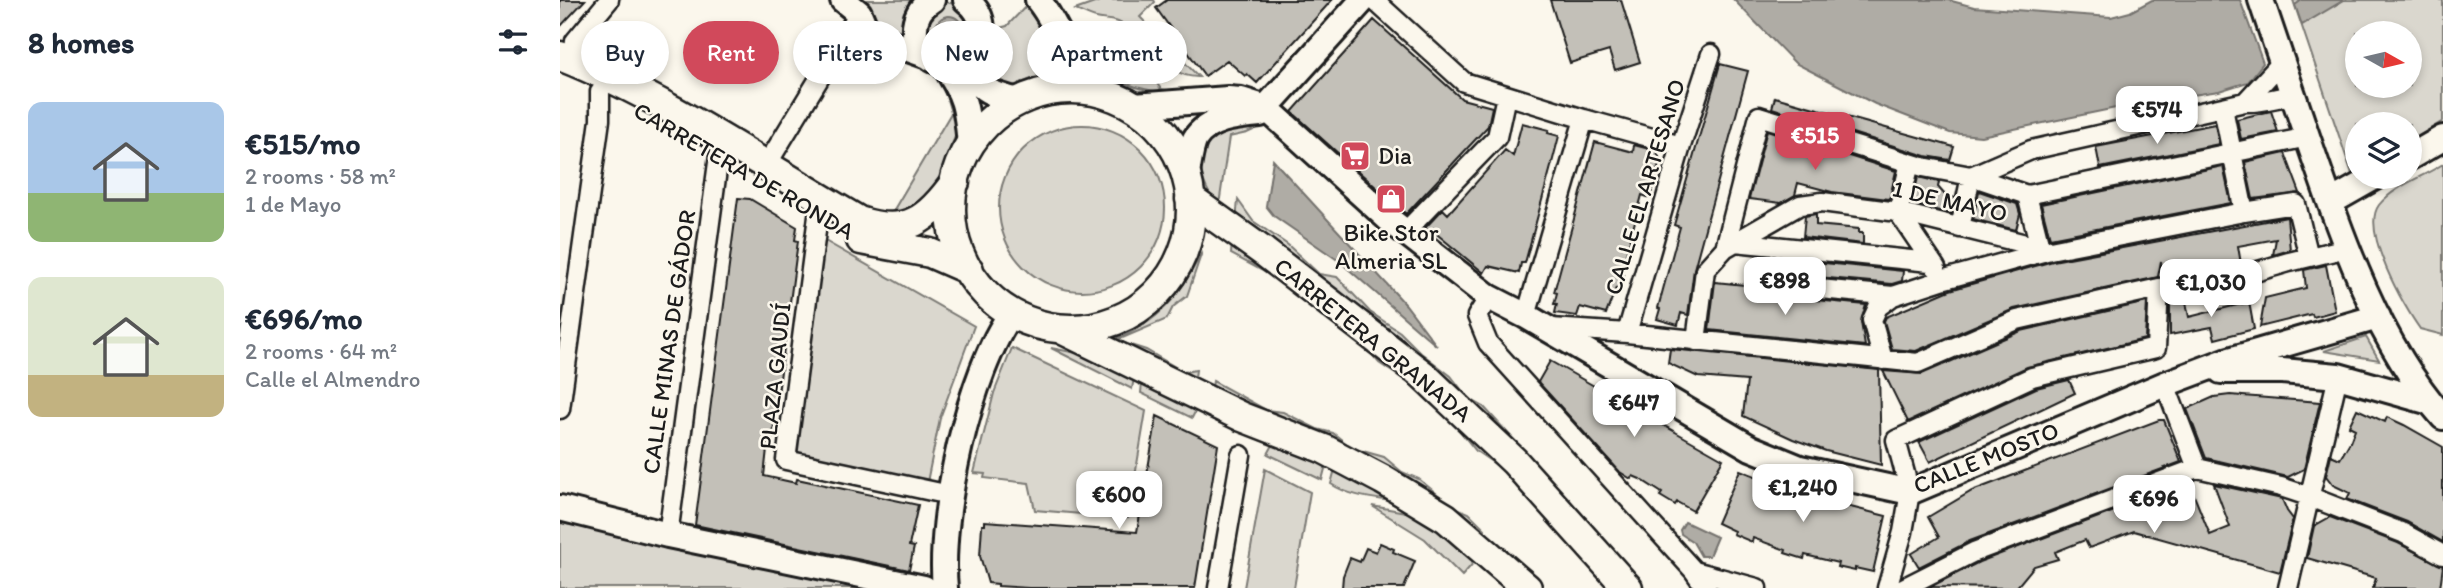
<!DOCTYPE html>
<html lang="en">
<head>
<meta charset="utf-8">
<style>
  body { margin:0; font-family:Itim,sans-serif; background:#f6f6f7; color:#1f2937; height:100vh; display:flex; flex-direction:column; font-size:26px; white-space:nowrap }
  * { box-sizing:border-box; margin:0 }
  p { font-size:23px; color:#747a83 }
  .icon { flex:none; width:38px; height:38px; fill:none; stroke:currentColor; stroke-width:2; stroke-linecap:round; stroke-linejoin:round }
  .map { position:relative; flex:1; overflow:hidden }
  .drawer { display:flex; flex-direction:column; background:#fff; width:560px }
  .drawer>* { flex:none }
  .top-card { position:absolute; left:21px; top:21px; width:665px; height:63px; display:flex; gap:14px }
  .needle { width:46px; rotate:98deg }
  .tools { position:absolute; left:1785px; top:21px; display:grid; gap:14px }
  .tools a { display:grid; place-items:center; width:77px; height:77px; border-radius:50%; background:#fff; box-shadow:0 4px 10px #0003; font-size:35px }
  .price { position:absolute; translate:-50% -60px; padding:0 16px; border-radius:14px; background:#fff; color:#222; font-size:23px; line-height:46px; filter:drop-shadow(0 2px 4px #0008) }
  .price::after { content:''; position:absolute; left:50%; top:42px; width:21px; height:16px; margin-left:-10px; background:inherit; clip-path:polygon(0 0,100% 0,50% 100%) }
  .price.active { background:#d1495b; color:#fff }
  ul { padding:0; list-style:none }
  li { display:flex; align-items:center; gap:21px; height:175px; padding:0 28px }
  li span { display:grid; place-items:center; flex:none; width:196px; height:140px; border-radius:14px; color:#555 }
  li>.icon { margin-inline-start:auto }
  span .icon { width:84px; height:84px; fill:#fffc; stroke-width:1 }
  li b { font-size:30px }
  h2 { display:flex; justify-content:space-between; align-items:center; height:84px; padding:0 28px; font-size:30px }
  .pill { padding:0 24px; border-radius:32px; background:#fff; box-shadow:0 4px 10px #0003; font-size:24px; line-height:63px }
  .pill.active { background:#d1495b; color:#fff }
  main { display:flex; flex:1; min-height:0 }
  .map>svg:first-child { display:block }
</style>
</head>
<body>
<main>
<section class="drawer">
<h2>8 homes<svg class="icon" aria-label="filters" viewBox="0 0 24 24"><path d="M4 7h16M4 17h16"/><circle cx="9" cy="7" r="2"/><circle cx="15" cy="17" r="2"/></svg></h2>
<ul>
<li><span style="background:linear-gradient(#a9c7e8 65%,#8fb573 0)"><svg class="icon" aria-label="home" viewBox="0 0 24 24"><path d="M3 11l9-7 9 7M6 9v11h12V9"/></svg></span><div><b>€515/mo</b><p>2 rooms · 58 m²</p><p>1 de Mayo</p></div></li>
<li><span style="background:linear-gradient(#dfe7d0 70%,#c2b280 0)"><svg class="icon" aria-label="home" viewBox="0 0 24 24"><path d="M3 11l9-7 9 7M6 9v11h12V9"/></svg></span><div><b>€696/mo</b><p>2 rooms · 64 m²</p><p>Calle el Almendro</p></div></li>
</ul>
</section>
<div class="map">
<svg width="1883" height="588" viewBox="0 0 1883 588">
  <rect width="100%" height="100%" fill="#fbf7ec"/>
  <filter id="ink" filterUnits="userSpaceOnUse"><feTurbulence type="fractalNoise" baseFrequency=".0143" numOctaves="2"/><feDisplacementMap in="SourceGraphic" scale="14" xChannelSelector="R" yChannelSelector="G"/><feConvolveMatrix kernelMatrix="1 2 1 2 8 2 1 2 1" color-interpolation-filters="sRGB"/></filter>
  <g filter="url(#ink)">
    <!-- green -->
    <path fill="#dad7ce" stroke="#7b7a75" stroke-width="2" fill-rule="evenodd" d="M291,0H360L348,36L313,31Z
      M543,0H594L595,2L580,17L639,77C603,78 588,35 558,22C551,19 543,20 536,18C528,16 522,12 515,10Z
      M1733,0H1883V121L1850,141V124H1797V171L1792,174ZM1797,33H1850V86H1797Z
      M385,2L401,5L412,17L407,48L376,53L362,24L377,5Z
      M467,5L482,25L508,73L479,76L451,87L428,82L418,58L431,30L447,26Z
      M510,27L538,38L554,41L570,62L586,68L601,89L620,93C570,92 531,76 510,27Z
      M379,72C389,84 401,120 396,134L375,188L362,204L329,218L391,113Z
      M706,124L687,133L669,137L659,205C638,187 631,142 662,130C674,125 692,126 706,124Z
      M439 208a83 83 0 1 1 166 0a83 83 0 1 1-166 0Z
      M1883,164V335L1860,329C1844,307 1800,230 1819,205C1834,186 1863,177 1883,164Z
      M678,200L693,221L728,245L759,274L777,277L810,312L840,332L861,353L891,376L908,398L924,407L956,442L952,446L676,221Z
      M258,237L414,326L380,418L366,487L230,458Z
      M672,241L790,328L936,457L935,464L916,451L887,415L871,404L853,386L819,363L804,345L721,281L671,254Z
      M642,252L627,296L613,307L607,319L560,339L561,342L586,350L624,372L636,370L634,384L552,340C599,324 620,295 642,252Z
      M1806,337L1819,360L1764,351Z
      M452,348L586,411L568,518L475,510L469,483L424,478L425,474L414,473L434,393Z
      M491,348L522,354L574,378L572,389Z
      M653,381L706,410L723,412L757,429L773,433L792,448L824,457L842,472L859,479L892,506L909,513L925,529V535L651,393Z
      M582,383L636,410L632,418L581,393Z
      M714,443L766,465L762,480L708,454Z
      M705,469L750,492L734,588H684Z
      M775,469L824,494L832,501C811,498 789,496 771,484Z
      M812,506L868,516L915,561L902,576L865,539Z
      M0,523L330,588H0Z"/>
    <!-- water -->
    <path fill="#afaca5" stroke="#74726e" stroke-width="2" d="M1174,0H1388L1414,7L1551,17L1570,12L1592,0H1680L1703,63L1688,82L1659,91L1580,103L1421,136L1390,133L1315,104L1235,63Z
      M1742,0H1784L1742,25L1735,5Z
      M376 29a13 13 0 1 1 26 0a13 13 0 1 1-26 0Z
      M713,160L846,305L877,346L779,261L714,216L706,206Z
      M1125,522L1157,537L1149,556H1141L1133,542L1121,534L1120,530Z"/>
    <!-- building -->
    <path fill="#c3c0b8" stroke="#1c1c1c" stroke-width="2" d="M0,0H25L0,27Z
      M607,0H772L697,83L687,74L685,76L667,60L645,76L596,8Z
      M990,0H1061L1080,62L1055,70L1049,51L1010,63Z
      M814,20L902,99L932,107L928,126L846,214L732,112Z
      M1160,64L1188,71L1134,269L1128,315L1121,313L1118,325L1097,319L1100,309L1098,308L1120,227L1114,225Z
      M1215,97L1394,147L1390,160L1366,156L1212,108Z
      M1711,111L1718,132L1681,139L1677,119Z
      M962,123L989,130L988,133L999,136L992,163L965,263H961L959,273L928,266L924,273L873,231L871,234L865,228L883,209L888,214L945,150L953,156Z
      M1655,124L1659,144L1540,168L1536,147Z
      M1207,130L1336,171L1330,197L1328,199L1272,192L1238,183L1235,195L1221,203L1189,199Z
      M1035,142L1073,152L1074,145L1097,151L1100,160L1090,198L1082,195L1061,274L1064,275L1061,289L1056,288L1046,314L1020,307L1017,316L995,313L997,304H994L997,293L994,292Z
      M1725,153L1740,193L1693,199L1685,162Z
      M1663,166L1671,203L1490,238L1481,204Z
      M1358,177L1379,182L1378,187L1385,195L1395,198L1391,214L1352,204Z
      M1419,191L1457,204L1460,214L1456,230L1413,219Z
      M178,198L190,199L237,227L235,240L238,241L212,440H208L204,476L236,483L237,479L358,505L349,546L354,547L349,570L135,525Z
      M1256,214V225L1299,229V233H1303V244L1243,237L1245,216Z
      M1727,217L1730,250L1713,255L1716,239L1678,246L1681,264L1662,270L1602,276L1601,261L1598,277L1454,309L1356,351L1332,349L1324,321L1326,317L1390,290L1493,261Z
      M1206,257L1343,271L1342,281L1332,284L1205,272Z
      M1766,265L1775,311L1753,317L1752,314L1700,327L1705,298L1746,288L1744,270Z
      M1155,282L1185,285L1189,292L1195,294L1306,305L1301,322L1305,346L1149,330Z
      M1625,297L1629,317L1689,302L1694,329L1655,339L1652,327L1610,335V298Z
      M1587,302L1585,339L1467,367L1348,422L1323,371L1362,374L1461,331Z
      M1110,349L1319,370L1321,465L1266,451L1233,439L1183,416L1187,381L1138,377L1108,363Z
      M990,361L1163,459L1133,511L1117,502L1115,505L1100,496L1102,493L1080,479L1073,476L1071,479L1060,472L978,382Z
      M1509,380L1515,393L1370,462L1359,442L1476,388Z
      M1670,395L1760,402L1744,469L1728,477L1646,458L1627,409L1654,397Z
      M1797,409L1825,422L1827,417L1844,425L1883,447V542L1847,522L1787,499L1790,493L1773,485L1766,476L1771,455L1780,459L1790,442L1795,429L1789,426Z
      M597,416L658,445L635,588H469L438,586V584L428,583L420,556L422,525H425V521L577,532Z
      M1599,420H1604L1621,462L1410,541L1359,567L1351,554L1379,537L1368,517L1412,491Z
      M1180,470L1243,495L1326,516L1313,572L1295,568V571L1277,567L1278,563L1245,555L1244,559L1225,553L1226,550L1193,538L1192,542L1173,534L1174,531L1157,523Z
      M1629,483L1650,535L1670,527L1654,484L1722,499L1727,511L1733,519L1720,572L1574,531L1529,548L1525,540L1495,552L1498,559L1474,566L1456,588L1370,587L1419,562Z
      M1770,517L1838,543L1883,566L1880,588H1813L1816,578L1747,558L1754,526Z
      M820,543L834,549L833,552L855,561L844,588H782L783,576L790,558L800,562L806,548L816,552Z"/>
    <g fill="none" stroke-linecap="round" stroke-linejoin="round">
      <!-- street casing -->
      <g stroke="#1c1c1c" stroke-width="23">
        <path id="street" d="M814,0L904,82L1024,119L1121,146
          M21,64L14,50L15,41L49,0
          M1685,102L1722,62
          M1663,108L1684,212
          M1350,163L1338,212L1376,268
          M206,166L299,13
          M1467,195L1480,247
          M258,216L226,460L390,495
          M1400,228L1411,176L1467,195L1748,137
          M845,232L937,137L946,96
          M1175,242L1370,262
          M1165,248L1240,205L1262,202L1338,212L1490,250
          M1196,283L1333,296
          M929,297L917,316L928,343L1134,571L1146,588
          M966,316L1024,119
          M991,328L1067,333L1358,363L1457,320L1599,288L1664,281L1729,262L1787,248
          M1067,333L1121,146L1151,54
          M1136,341L1145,270L1165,248L1199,116L1363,167L1411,176L1471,150L1685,102C1702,103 1717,97 1734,95
          M1323,360L1312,320L1318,307L1333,296L1385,279L1490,250L1684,212L1736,204L1749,257
          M1605,384L1637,468
          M0,409L40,120V92
          M1637,468L1721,487L1748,496L1843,533L1883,555
          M108,535L159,155
          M1134,571L1197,588
          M658,588L681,455
          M1327,588L1343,532L1350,492L1336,440L1472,377L1596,348L1599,288
          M1343,588L1414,552L1637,468
          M1728,588L1778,376"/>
      </g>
      <!-- secondary casing -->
      <g stroke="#1c1c1c" stroke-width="30">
        <path id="secondary" d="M283,0L299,13L306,30L312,36L368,56
          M372,0C360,7 354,19 355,32C356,40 359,46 364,52C396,87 448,32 406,0
          M478,0C499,25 508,64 534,84C541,90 550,94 558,98
          M1701,0C1716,45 1732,91 1747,136C1779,229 1816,342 1883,417
          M406,58C414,89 430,94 459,101
          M382,62C405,95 407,107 410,146
          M574,106L668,99L681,100L706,108L831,221L929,297L966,316L1191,448L1240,468L1350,492L1605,384L1666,361L1818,317
          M1850,157L1883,138
          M626,177C629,166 630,149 635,139C648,118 678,116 700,114L803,0
          M1771,202L1815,177
          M1661,371H1722L1778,376L1870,402
          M0,508L108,535L364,588
          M385,588C378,517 409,371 452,313"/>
      </g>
      <!-- primary casing -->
      <g stroke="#1c1c1c" stroke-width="33">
        <path id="primary" d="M0,56C106,98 201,164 299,221C346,237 368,220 395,182
          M391 209a120 120 0 1 1 240 0a120 120 0 1 1-240 0Z
          M630,199L704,252L863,375L954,461L1068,588
          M301,240L370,253L409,270
          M501,329L682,417L764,449L823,480L886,518L967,588"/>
      </g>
      <!-- street -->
      <use href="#street" stroke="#fbf7ec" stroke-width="18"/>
      <!-- secondary -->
      <use href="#secondary" stroke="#fbf7ec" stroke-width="24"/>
      <!-- primary -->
      <use href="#primary" stroke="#fbf7ec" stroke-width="28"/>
    </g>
  </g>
  <!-- icons -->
  <defs>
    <g id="supermarket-square" transform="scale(1.575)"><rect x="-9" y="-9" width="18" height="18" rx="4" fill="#d1495b" stroke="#fbf7ec"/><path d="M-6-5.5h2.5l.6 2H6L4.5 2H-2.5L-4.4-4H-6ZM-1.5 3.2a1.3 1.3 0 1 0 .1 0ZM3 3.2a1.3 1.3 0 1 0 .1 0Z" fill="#fff"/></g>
    <g id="shop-square" transform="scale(1.575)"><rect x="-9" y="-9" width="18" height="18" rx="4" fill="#d1495b" stroke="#fbf7ec"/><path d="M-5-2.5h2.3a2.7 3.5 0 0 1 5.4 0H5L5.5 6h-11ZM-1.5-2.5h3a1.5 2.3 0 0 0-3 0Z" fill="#fff"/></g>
  </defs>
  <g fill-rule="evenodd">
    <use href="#supermarket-square" x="795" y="156"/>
    <use href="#shop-square" x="831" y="199"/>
  </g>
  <g text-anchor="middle" stroke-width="5" stroke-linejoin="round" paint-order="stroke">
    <!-- poi labels -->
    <g font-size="24" fill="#1c1c1c" stroke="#fbf7ec" text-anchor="start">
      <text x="818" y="164">Dia</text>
      <text x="831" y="241" text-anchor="middle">Bike Stor<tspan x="831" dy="28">Almeria SL</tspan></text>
    </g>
    <!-- street labels -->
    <g font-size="24" fill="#1c1c1c" stroke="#fbf7ec">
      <text transform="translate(184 171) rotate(30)" y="8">CARRETERA DE RONDA</text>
      <text transform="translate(1085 187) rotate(-73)" y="8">CALLE EL ARTESANO</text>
      <text transform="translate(1390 201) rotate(13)" y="8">1 DE MAYO</text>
      <text transform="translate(813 340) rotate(39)" y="8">CARRETERA GRANADA</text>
      <text transform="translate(109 342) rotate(-82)" y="8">CALLE MINAS DE GÁDOR</text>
      <text transform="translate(215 376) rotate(-84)" y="8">PLAZA GAUDÍ</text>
      <text transform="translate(1426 458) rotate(-22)" y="8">CALLE MOSTO</text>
    </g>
  </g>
</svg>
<div class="tools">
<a><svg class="needle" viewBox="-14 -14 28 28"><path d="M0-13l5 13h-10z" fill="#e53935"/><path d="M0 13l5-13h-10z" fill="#747a83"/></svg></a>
<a><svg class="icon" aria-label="layers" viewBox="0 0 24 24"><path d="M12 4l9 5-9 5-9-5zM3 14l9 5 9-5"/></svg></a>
</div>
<b class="price" style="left:1597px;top:146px">€574</b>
<b class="price active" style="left:1255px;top:172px">€515</b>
<b class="price" style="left:1225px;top:317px">€898</b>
<b class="price" style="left:1651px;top:319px">€1,030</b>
<b class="price" style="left:1074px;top:439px">€647</b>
<b class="price" style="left:1243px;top:524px">€1,240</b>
<b class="price" style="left:559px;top:531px">€600</b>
<b class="price" style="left:1594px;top:535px">€696</b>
<div class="top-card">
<a class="pill">Buy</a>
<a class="pill active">Rent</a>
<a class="pill">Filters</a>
<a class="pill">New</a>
<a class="pill">Apartment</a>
</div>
</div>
</main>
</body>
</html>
